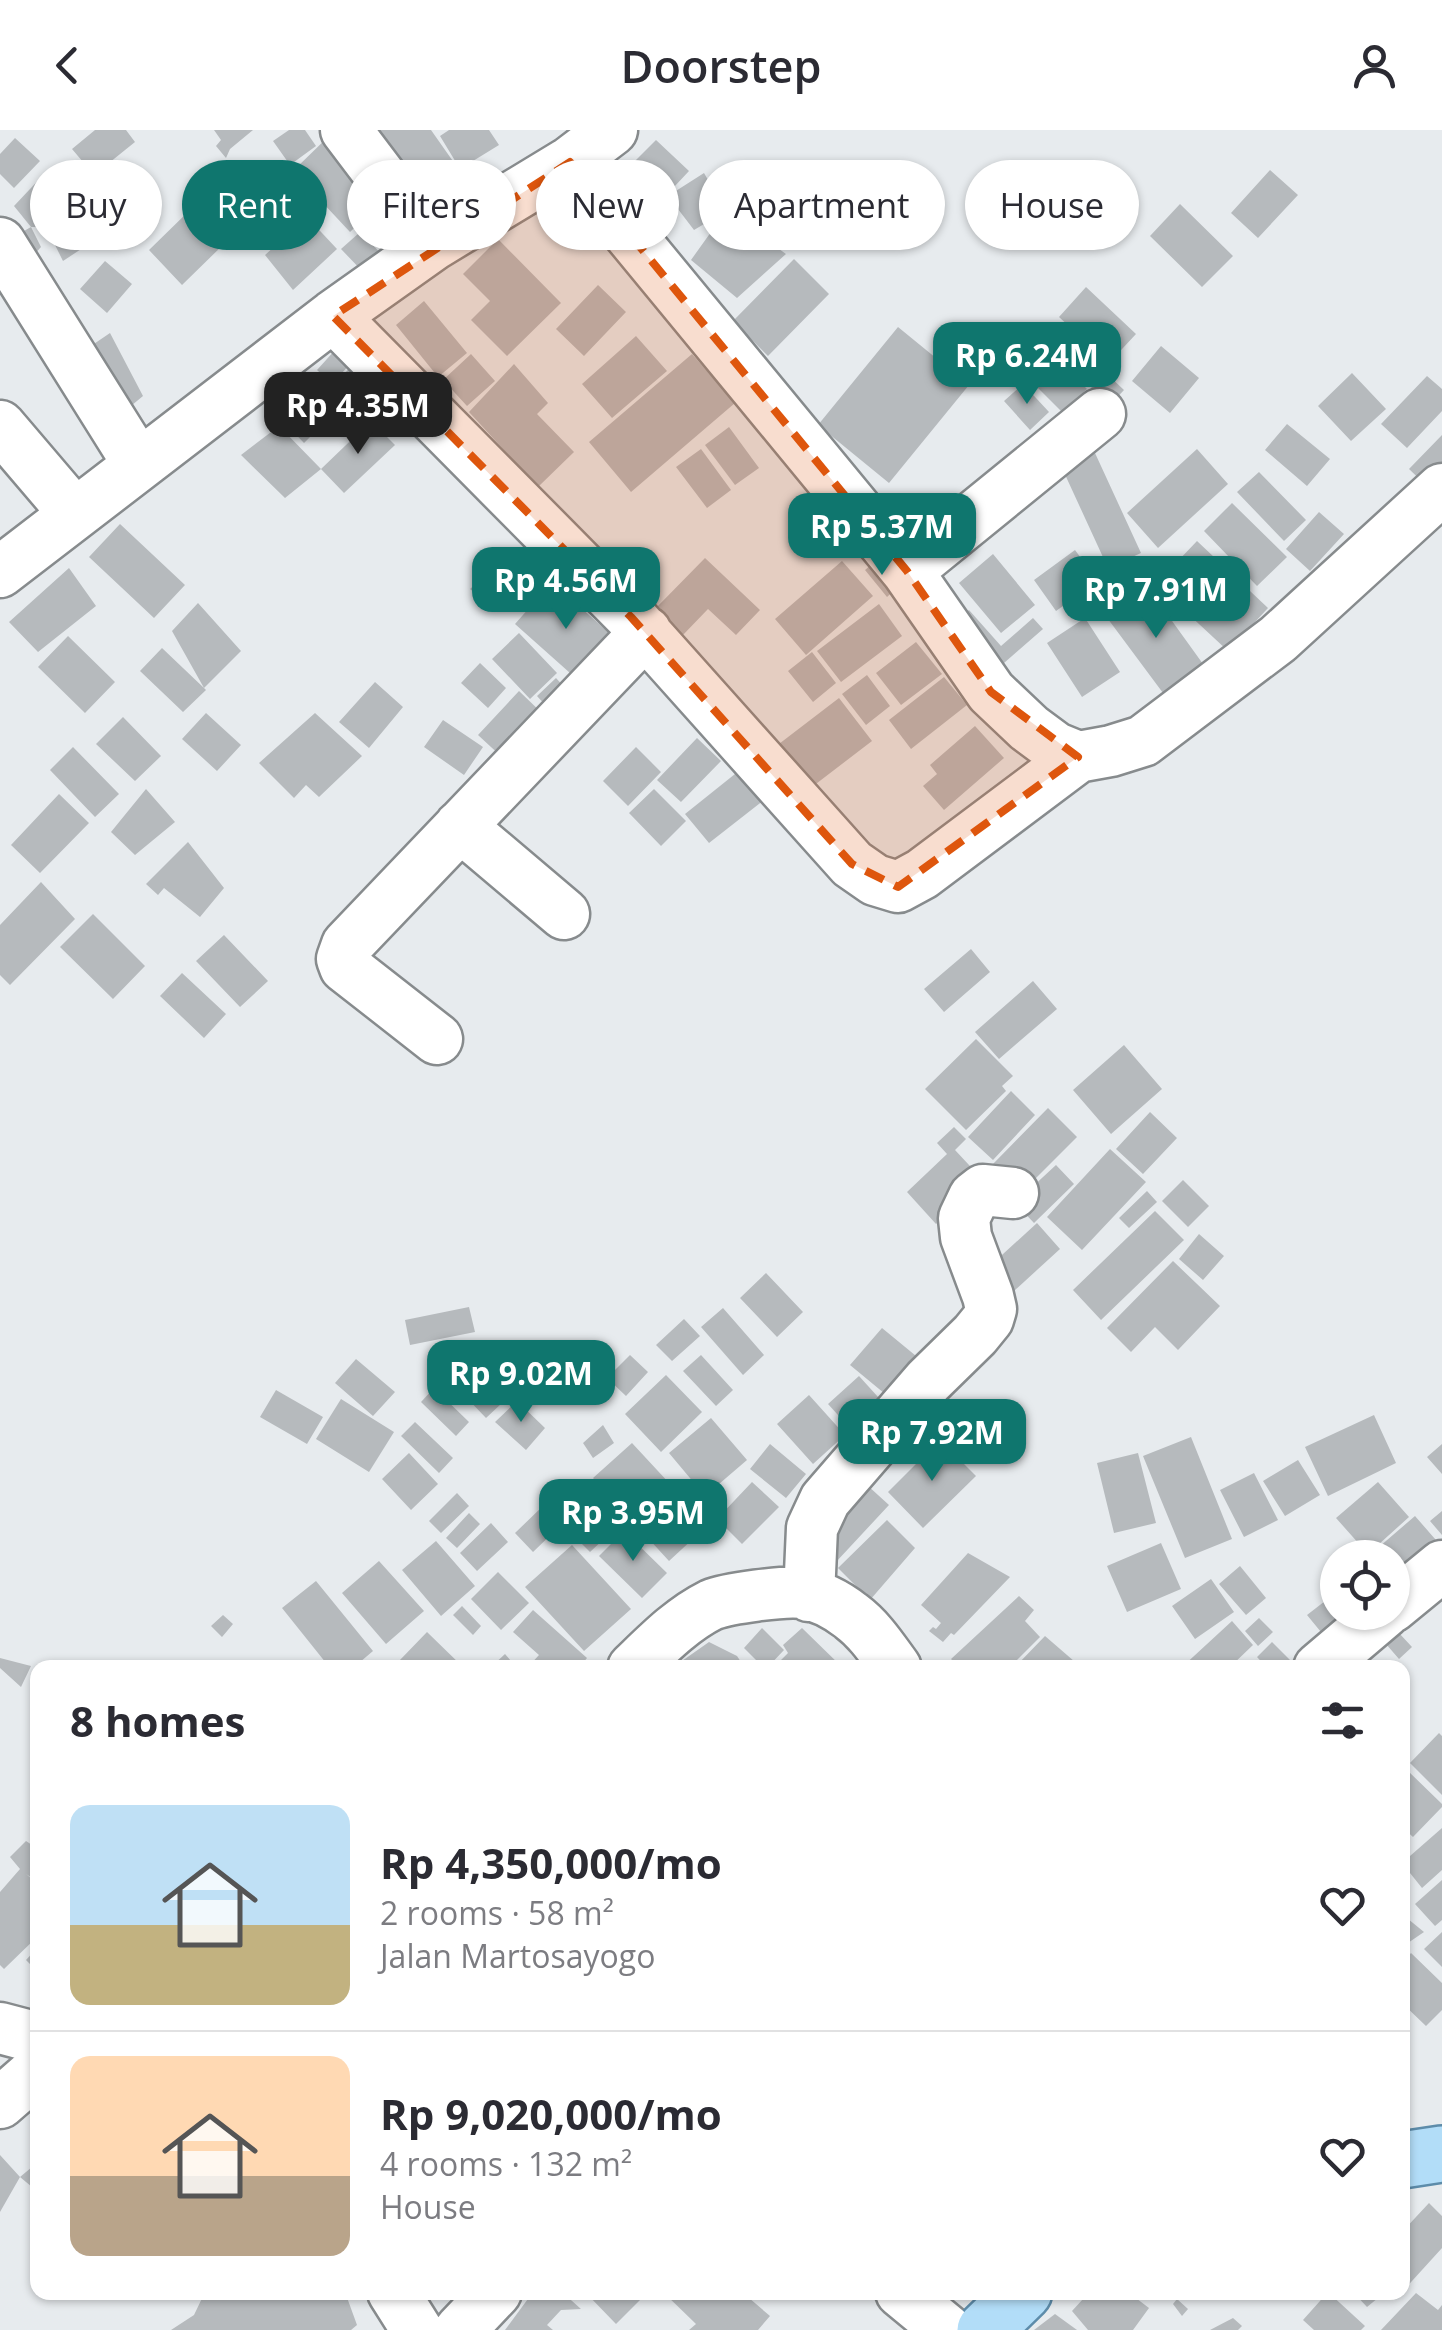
<!DOCTYPE html>
<html lang="en">
<head>
<meta charset="utf-8">
<style>
  body { margin:0; font-family:"Open Sans",sans-serif; background:#f2f2f3; color:#2b2b33; height:100vh; display:flex; flex-direction:column; font-size:38px; white-space:nowrap }
  * { box-sizing:border-box; margin:0 }
  p { font-size:32px; color:#7c7c81 }
  .icon { flex:none; width:55px; height:55px; fill:none; stroke:currentColor; stroke-width:2; stroke-linecap:round; stroke-linejoin:round }
  .map { position:relative; flex:1; overflow:hidden }
  .side { position:absolute; left:30px; top:1530px; width:1380px; height:640px; display:flex; flex-direction:column; background:#fff; border-radius:20px; box-shadow:0 2px 8px #0004 }
  .side>* { flex:none }
  .guide { position:absolute; left:30px; top:30px; width:1382px; height:90px; display:flex; gap:20px }
  .fabs { position:absolute; left:1320px; top:1410px; display:grid; gap:20px }
  .fabs a { display:grid; place-items:center; width:90px; height:90px; border-radius:50%; background:#fff; box-shadow:0 2px 8px #0004; font-size:50px }
  .price { position:absolute; translate:-50% -85px; padding:0 22px; border-radius:20px; background:#0f766e; color:#fff; font-size:32px; line-height:65px; filter:drop-shadow(0 2px 5px #0008) }
  .price::after { content:''; position:absolute; left:50%; top:60px; width:30px; height:22px; margin-left:-15px; background:inherit; clip-path:polygon(0 0,100% 0,50% 100%) }
  .price.on { background:#222; color:#fff }
  ul { padding:0; list-style:none }
  li { display:flex; align-items:center; gap:30px; height:250px; padding:0 40px }
  li+li { border-top:2px solid #e1e1e2 }
  li span { display:grid; place-items:center; flex:none; width:280px; height:200px; border-radius:20px; color:#555 }
  li>.icon { margin-inline-start:auto }
  span .icon { width:120px; height:120px; fill:#fffc; stroke-width:1 }
  li b { font-size:42px }
  h2 { display:flex; justify-content:space-between; align-items:center; height:120px; padding:0 40px; font-size:42px }
  .tag { padding:0 35px; border-radius:45px; background:#fff; box-shadow:0 2px 8px #0004; font-size:35px; line-height:90px }
  .tag.on { background:#0f766e; color:#fff }
  header { display:flex; justify-content:space-between; align-items:center; height:130px; padding:0 40px; background:#fff; font-size:45px; font-weight:600 }
  .map>svg:first-child { display:block }
</style>
</head>
<body>
<header><svg class="icon" aria-label="back" viewBox="0 0 24 24"><path d="M15 5l-7 7 7 7"/></svg>Doorstep<svg class="icon" aria-label="person" viewBox="0 0 24 24"><circle cx="12" cy="8" r="4"/><path d="M4 21q1-7 8-7t8 7"/></svg></header>
<div class="map">
<svg width="1442" height="2200" viewBox="0 0 1442 2200">
  <rect width="100%" height="100%" fill="#e7ebee"/>
  <!-- building -->
  <path fill="#b6babd" d="M95,0H126L135,12L94,45L72,19Z
    M214,0H253L230,19L226,28L216,16L221,10Z
    M289,0H305L316,16L290,35L273,11Z
    M370,0H431L469,54L424,89Z
    M449,0H489L499,15L460,39L440,6Z
    M332,3L390,64L350,102L293,41Z
    M15,8L40,31L14,58L0,44V24Z
    M656,10L689,41L660,72L626,40Z
    M1270,40L1298,65L1258,108L1231,83Z
    M46,42L68,63L36,97H31L14,76Z
    M704,43L726,81L694,100L668,66Z
    M92,67L113,98L63,131L50,105Z
    M1180,74L1233,126L1202,157L1150,106Z
    M192,78L226,112L182,155L149,120Z
    M726,81L786,124L737,168L691,130Z
    M307,87L337,119L293,160L265,125Z
    M384,89L390,96L371,113L384,127L365,144L341,119L359,103L363,108Z
    M31,97L41,117L24,136L10,109Z
    M498,109L561,173L507,226L471,190L490,171L463,144Z
    M794,129L829,164L768,226L733,191Z
    M105,131L132,154L107,183L80,159Z
    M598,155L626,182L584,226L556,199Z
    M1086,157L1136,204L1109,233L1059,187Z
    M424,171L467,223L438,247L396,195Z
    M898,197L969,255L889,353L818,295Z
    M1057,197L1124,260L1110,275L1043,212Z
    M110,203L143,266L120,285L85,220Z
    M636,206L667,241L612,288L582,254Z
    M345,209L360,223L332,254L317,240Z
    M1043,215L1087,259L1063,283L1020,240Z
    M1161,216L1199,248L1170,283L1132,251Z
    M471,224L495,251L467,276L443,250Z
    M692,224L735,273L631,362L589,312Z
    M362,225L390,250L372,270L344,244Z
    M514,234L548,273L537,284L574,322L538,357L469,282Z
    M1352,243L1386,279L1351,311L1318,276Z
    M1427,246L1442,259V281L1407,318L1381,294Z
    M1023,254L1049,282L1030,300L1004,271Z
    M336,258L356,280L328,307L307,284Z
    M301,269L306,289L317,300L304,313L281,289Z
    M371,291L395,315L344,363L321,339Z
    M1287,294L1330,329L1307,356L1265,320Z
    M279,296L321,339L285,368L241,325Z
    M729,297L759,338L735,355L705,315Z
    M1442,305V355L1434,363L1409,339Z
    M701,319L731,360L707,378L676,337Z
    M1197,319L1228,354L1158,418L1127,383Z
    M1095,323L1141,423L1108,438L1062,338Z
    M1259,342L1306,390L1284,411L1237,362Z
    M1232,373L1287,427L1257,456L1204,401Z
    M1319,382L1344,404L1310,441L1286,419Z
    M120,394L185,455L154,488L89,427Z
    M1197,411L1268,478L1228,521L1156,454Z
    M516,418L541,445L499,482L470,459Z
    M1075,420L1098,451L1056,481L1034,450Z
    M993,424L1035,475L1001,503L959,453Z
    M705,428L760,480L736,505L708,479L682,506L655,479Z
    M877,430L899,456L887,467L865,440Z
    M842,431L873,466L806,525L775,489Z
    M69,438L96,476L38,522L9,492Z
    M552,452L616,509L579,551L515,494Z
    M1149,459L1203,534L1163,563L1108,489Z
    M198,473L241,521L204,558L206,560L183,582L140,541L162,518L204,558L172,501Z
    M879,474L902,506L841,552L817,521Z
    M969,480L1001,516L1033,488L1043,499L996,540L954,493Z
    M1085,488L1120,542L1082,567L1047,513Z
    M519,503L557,543L530,569L492,529Z
    M68,506L115,552L85,583L38,537Z
    M916,512L942,544L901,575L876,543Z
    M812,522L836,553L813,572L788,541Z
    M480,533L506,558L488,578L461,553Z
    M867,545L890,576L866,595L842,564Z
    M944,547L967,575L911,619L889,590Z
    M556,548L576,570L556,587L537,566Z
    M375,552L403,577L369,618L339,592Z
    M519,561L545,586L504,629L478,605Z
    M839,568L872,611L808,660L775,617Z
    M206,583L241,615L217,641L182,609Z
    M315,583L362,626L319,667L306,655L294,668L259,633Z
    M123,587L161,626L135,651L96,614Z
    M443,590L483,617L464,645L424,617Z
    M975,596L1004,628L944,680L923,656L937,644L930,635Z
    M697,608L721,631L681,672L657,650Z
    M73,617L119,664L95,687L50,640Z
    M636,617L661,642L628,676L603,651Z
    M745,636L769,666L709,713L685,684Z
    M146,659L175,692L135,725L111,702Z
    M654,659L686,691L661,716L629,683Z
    M59,664L89,693L40,743L11,715Z
    M188,712L224,758L200,787L164,758L158,765L146,754Z
    M41,752L75,789L10,855L0,845V795Z
    M93,784L145,836L113,869L60,817Z
    M224,805L268,851L240,877L196,831Z
    M971,819L990,842L944,882L924,859Z
    M182,843L226,884L204,908L160,866Z
    M1033,851L1057,879L999,929L975,902Z
    M976,909L1013,946L1002,956L1006,961L966,1000L925,959Z
    M1124,915L1162,959L1111,1004L1073,960Z
    M1011,961L1035,985L993,1030L968,1007Z
    M1048,978L1077,1007L1022,1062L993,1034Z
    M1150,982L1177,1008L1143,1044L1116,1019Z
    M954,997L966,1009L955,1020L983,1050L936,1094L907,1062L947,1024L937,1013Z
    M1110,1019L1146,1052L1082,1120L1047,1087Z
    M1056,1035L1074,1054L1034,1093L1015,1073Z
    M1183,1050L1209,1076L1188,1097L1162,1071Z
    M1147,1061L1157,1072L1129,1098L1119,1088Z
    M1155,1081L1184,1110L1101,1190L1073,1160Z
    M1037,1093L1060,1119L1014,1161L991,1135Z
    M1199,1104L1224,1126L1203,1150L1179,1129Z
    M1173,1131L1220,1176L1178,1220L1155,1197L1131,1222L1107,1198Z
    M766,1143L803,1182L777,1207L740,1168Z
    M469,1177L475,1202L410,1215L405,1190Z
    M723,1178L764,1225L743,1245L701,1197Z
    M684,1189L700,1206L672,1231L656,1215Z
    M882,1198L927,1235L896,1273L850,1235Z
    M471,1213L516,1260L486,1288L441,1241Z
    M630,1225L648,1242L626,1266L607,1248Z
    M701,1225L733,1260L716,1276L683,1241Z
    M356,1229L395,1262L373,1286L335,1253Z
    M666,1245L702,1282L661,1322L625,1284Z
    M859,1246L888,1278L857,1306L828,1274Z
    M434,1258L469,1292L456,1306L421,1272Z
    M276,1260L323,1287L307,1314L260,1287Z
    M809,1265L845,1305L813,1334L777,1294Z
    M341,1269L394,1302L369,1342L316,1309Z
    M517,1271L545,1298L526,1320L495,1292Z
    M1374,1285L1396,1333L1328,1366L1305,1317Z
    M711,1288L747,1330L705,1366L669,1323Z
    M415,1292L453,1328L439,1343L401,1306Z
    M603,1295L614,1313L593,1328L583,1313Z
    M1191,1307L1232,1409L1185,1428L1143,1326Z
    M940,1310L976,1346L923,1398L888,1362Z
    M632,1313L708,1395L669,1431L593,1348Z
    M770,1314L806,1344L786,1368L750,1339Z
    M1442,1314V1344L1427,1327Z
    M409,1323L438,1354L411,1380L382,1349Z
    M1138,1323L1156,1393L1114,1403L1097,1333Z
    M1298,1330L1320,1365L1285,1386L1263,1351Z
    M1254,1343L1278,1390L1244,1407L1220,1360Z
    M856,1345L889,1375L836,1432L817,1414Z
    M752,1352L779,1377L742,1414L717,1389Z
    M1378,1352L1409,1387L1368,1424L1336,1388Z
    M457,1363L469,1376L441,1403L429,1391Z
    M599,1370L621,1393L590,1422L567,1399Z
    M544,1375L562,1394L533,1422L515,1403Z
    M1442,1381V1405L1430,1391Z
    M469,1383L480,1394L457,1418L446,1408Z
    M1415,1386L1442,1417L1414,1456L1392,1432V1428H1388L1379,1417Z
    M887,1390L915,1418L870,1470L838,1438Z
    M491,1393L508,1412L477,1441L460,1423Z
    M624,1401L667,1443L642,1468L599,1426Z
    M436,1411L475,1456L441,1486L402,1440Z
    M1161,1413L1181,1459L1127,1482L1107,1436Z
    M572,1415L631,1479L584,1521L525,1457Z
    M968,1423L1010,1447L954,1505L951,1503L943,1512L929,1501L933,1497L936,1499L941,1493L921,1475Z
    M379,1431L424,1481L386,1514L342,1463Z
    M1240,1436L1266,1468L1246,1485L1219,1454Z
    M498,1442L529,1473L501,1500L471,1469Z
    M1211,1449L1234,1482L1195,1509L1172,1476Z
    M316,1451L373,1521L353,1538H330L282,1478Z
    M1338,1461V1482H1367L1330,1513L1307,1485Z
    M1019,1466L1034,1480L1025,1491L1040,1507L1009,1538H960L951,1529Z
    M462,1476L481,1496L473,1505L453,1485Z
    M533,1480L587,1528L579,1538H527L539,1525L513,1502Z
    M223,1485L233,1494L222,1507L211,1496Z
    M1259,1488L1273,1502L1258,1516L1245,1501Z
    M1232,1491L1253,1515L1229,1538H1181Z
    M762,1498L784,1520L767,1538H764L744,1518Z
    M802,1498L843,1538H773L788,1523L783,1515Z
    M427,1502L464,1538H406L399,1531Z
    M1399,1503L1412,1517L1399,1529L1386,1514Z
    M1045,1506L1082,1538H1014Z
    M709,1512L737,1526L745,1538H672Z
    M1272,1512L1294,1534L1291,1538H1267L1257,1527Z
    M505,1524L517,1538H490Z
    M0,1528L31,1536L21,1557L0,1538Z
    M1439,1603L1442,1606V1665L1410,1633Z
    M1407,1640L1442,1674V1677L1413,1707L1402,1697V1644Z
    M1442,1698V1740L1422,1758L1402,1733Z
    M26,1711L38,1719V1752L26,1744L38,1754V1806L4,1839L0,1835V1762L20,1739L10,1727Z
    M1442,1750V1790L1435,1796L1415,1774Z
    M1402,1784L1424,1802L1402,1817Z
    M1442,1802V1837L1424,1819Z
    M38,1817V1842L26,1830Z
    M1411,1823L1442,1853V1880L1426,1896L1402,1873V1833Z
    M0,2025L20,2047L0,2082Z
    M38,2032V2062L20,2047Z
    M1429,2073L1442,2086V2118L1402,2162V2102Z
    M205,2162H345L357,2195L351,2200H171L194,2185Z
    M533,2162H562L581,2179L561,2180L547,2195L553,2200H505Z
    M585,2162H632L640,2170L616,2194Z
    M663,2162H742L770,2186L758,2200H689L696,2194Z
    M1074,2162H1128L1149,2178L1133,2200H1088L1072,2181L1083,2169Z
    M1328,2162L1365,2196L1361,2200H1314L1303,2190Z
    M1353,2162H1372L1378,2168L1367,2177Z
    M1416,2163L1438,2180L1442,2175V2200H1381Z
    M1177,2169L1188,2179L1182,2186L1173,2174Z
    M1055,2184L1077,2200H1034Z
    M1233,2188L1242,2196L1238,2200H1210Z"/>
  <g fill="none" stroke-linecap="round" stroke-linejoin="round">
    <!-- minor casing -->
    <g stroke="#878b8d" stroke-width="55">
      <path id="minor" d="M346,0L433,115
        M570,32L907,441L991,562L1029,598L1056,618L1078,627L1111,621L1143,611L1278,509L1442,359
        M0,113L139,335
        M333,186L631,487L852,734L875,750L898,757L922,744L1078,627
        M0,296L75,384
        M907,441L1100,284
        M0,442L333,186L433,115L570,32L612,0
        M460,696L564,784
        M437,909L345,837L342,829L347,815L646,502
        M809,1466L812,1398L825,1370L928,1251L975,1205L988,1189L991,1179L988,1166L966,1107L964,1088L974,1067L983,1060L1013,1063
        M1392,1477L1442,1436
        M633,1538C657,1515 681,1490 711,1475C728,1468 784,1461 802,1463C820,1466 837,1475 851,1486C870,1500 882,1519 896,1538
        M1319,1538L1385,1482
        M0,1898L38,1908
        M0,1973L38,1940
        M393,2162L417,2200
        M901,2162L947,2200
        M460,2200L496,2162"/>
    </g>
    <!-- major casing -->
    <g stroke="#5d8caa" stroke-width="60">
      <path id="major" d="M1402,2030L1442,2024
        M985,2200L1024,2162"/>
    </g>
    <!-- minor -->
    <use href="#minor" stroke="#fff" stroke-width="50"/>
    <!-- major -->
    <use href="#major" stroke="#b2ddf8" stroke-width="55"/>
  </g>
  <!-- marked area -->
  <path fill="#de560d" fill-opacity="0.2" stroke="#de560d" stroke-width="8" stroke-dasharray="20 12" stroke-linejoin="round" d="M570,32L907,441L991,562L1078,627L898,757L852,734L631,487L333,186Z"/>
</svg>
<div class="fabs">
<a><svg class="icon" aria-label="locate" viewBox="0 0 24 24"><circle cx="12" cy="12" r="6"/><path d="M12 2v4M12 18v4M2 12h4M18 12h4"/></svg></a>
</div>
<b class="price" style="left:1027px;top:277px">Rp 6.24M</b>
<b class="price on" style="left:358px;top:327px">Rp 4.35M</b>
<b class="price" style="left:882px;top:448px">Rp 5.37M</b>
<b class="price" style="left:566px;top:502px">Rp 4.56M</b>
<b class="price" style="left:1156px;top:511px">Rp 7.91M</b>
<b class="price" style="left:521px;top:1295px">Rp 9.02M</b>
<b class="price" style="left:932px;top:1354px">Rp 7.92M</b>
<b class="price" style="left:633px;top:1434px">Rp 3.95M</b>
<div class="guide">
<a class="tag">Buy</a>
<a class="tag on">Rent</a>
<a class="tag">Filters</a>
<a class="tag">New</a>
<a class="tag">Apartment</a>
<a class="tag">House</a>
</div>
<section class="side">
<h2>8 homes<svg class="icon" aria-label="filters" viewBox="0 0 24 24"><path d="M4 7h16M4 17h16"/><circle cx="9" cy="7" r="2"/><circle cx="15" cy="17" r="2"/></svg></h2>
<ul>
<li><span style="background:linear-gradient(#bfe0f5 60%,#c2b280 0)"><svg class="icon" aria-label="home" viewBox="0 0 24 24"><path d="M3 11l9-7 9 7M6 9v11h12V9"/></svg></span><div><b>Rp 4,350,000/mo</b><p>2 rooms · 58 m²</p><p>Jalan Martosayogo</p></div><svg class="icon" aria-label="heart" viewBox="0 0 24 24"><path d="M12 20l-8-8c-3-5 5-10 8-4 3-6 11-1 8 4z"/></svg></li>
<li><span style="background:linear-gradient(#ffd9b3 60%,#b9a48a 0)"><svg class="icon" aria-label="home" viewBox="0 0 24 24"><path d="M3 11l9-7 9 7M6 9v11h12V9"/></svg></span><div><b>Rp 9,020,000/mo</b><p>4 rooms · 132 m²</p><p>House</p></div><svg class="icon" aria-label="heart" viewBox="0 0 24 24"><path d="M12 20l-8-8c-3-5 5-10 8-4 3-6 11-1 8 4z"/></svg></li>
</ul>
</section>
</div>
</body>
</html>
